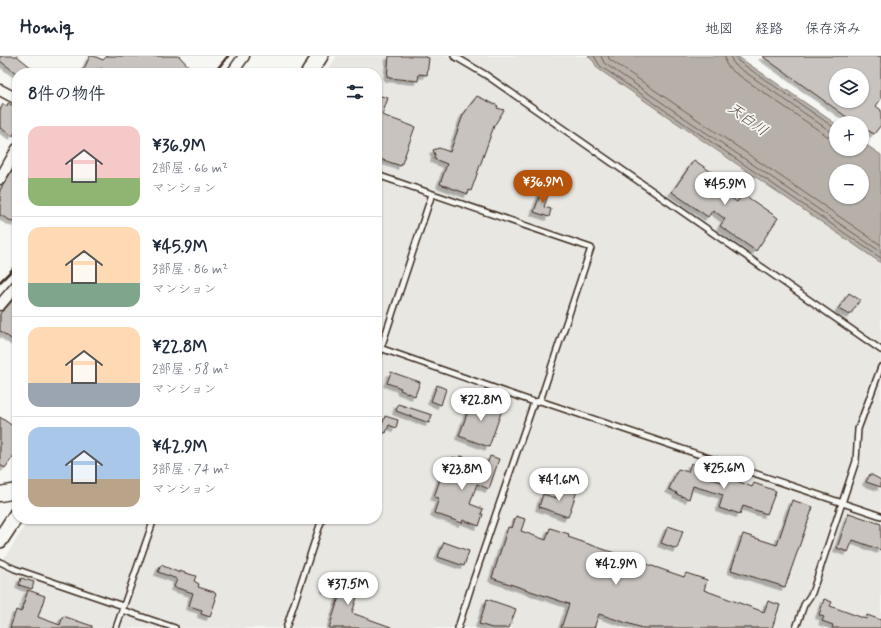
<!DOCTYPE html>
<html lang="ja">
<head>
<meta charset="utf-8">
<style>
  body { margin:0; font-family:Mynerve,"Klee One",sans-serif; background:#f2f2f3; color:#1f2937; height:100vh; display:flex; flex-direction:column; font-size:15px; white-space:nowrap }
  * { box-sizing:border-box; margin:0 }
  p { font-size:13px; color:#747a83 }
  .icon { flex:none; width:22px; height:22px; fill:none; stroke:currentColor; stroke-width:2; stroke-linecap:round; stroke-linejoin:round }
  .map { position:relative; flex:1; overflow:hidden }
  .sheet { position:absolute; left:12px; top:12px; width:370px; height:456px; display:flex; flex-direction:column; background:#fff; border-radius:16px; box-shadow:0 1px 3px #0004 }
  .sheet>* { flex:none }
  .buttons { position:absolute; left:829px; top:12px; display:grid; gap:8px }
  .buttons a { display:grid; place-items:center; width:40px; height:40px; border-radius:50%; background:#fff; box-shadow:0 1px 3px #0004; font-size:20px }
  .price { position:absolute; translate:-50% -34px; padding:0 9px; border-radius:14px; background:#fff; color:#222; font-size:13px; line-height:26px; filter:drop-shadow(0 1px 2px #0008) }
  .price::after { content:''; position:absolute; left:50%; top:24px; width:12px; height:9px; margin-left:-6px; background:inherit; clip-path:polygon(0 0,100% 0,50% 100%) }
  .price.selected { background:#b45309; color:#fff }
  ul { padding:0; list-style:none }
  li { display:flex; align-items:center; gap:12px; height:100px; padding:0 16px }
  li+li { border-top:1px solid #e0e1e3 }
  li span { display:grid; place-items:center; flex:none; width:112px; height:80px; border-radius:12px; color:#555 }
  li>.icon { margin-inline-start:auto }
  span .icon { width:48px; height:48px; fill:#fffc; stroke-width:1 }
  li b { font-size:17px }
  h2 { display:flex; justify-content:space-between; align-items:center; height:48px; padding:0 16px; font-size:17px }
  header { display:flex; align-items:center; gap:24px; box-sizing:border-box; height:56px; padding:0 20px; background:#fff; border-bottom:1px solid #e0e1e3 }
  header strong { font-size:19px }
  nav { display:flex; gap:22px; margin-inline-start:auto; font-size:14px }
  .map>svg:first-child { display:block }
</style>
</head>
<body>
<header>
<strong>Homiq</strong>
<nav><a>地図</a><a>経路</a><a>保存済み</a></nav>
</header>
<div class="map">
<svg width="881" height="572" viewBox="0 0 881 572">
  <defs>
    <filter id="shadow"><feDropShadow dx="-3.5" dy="3.5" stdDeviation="0" flood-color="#0004"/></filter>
  </defs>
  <rect width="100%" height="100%" fill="#f6f6f2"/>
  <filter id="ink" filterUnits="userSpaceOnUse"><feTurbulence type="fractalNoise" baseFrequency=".025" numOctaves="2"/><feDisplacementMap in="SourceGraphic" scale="8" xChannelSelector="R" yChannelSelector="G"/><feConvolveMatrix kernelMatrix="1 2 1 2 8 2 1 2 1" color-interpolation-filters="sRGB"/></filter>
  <g filter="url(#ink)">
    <!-- built -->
    <path fill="#e8e7e2" d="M337,0H588L594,6L597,12L881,207V572H0V508L30,463H377V17H326Z"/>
    <!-- water -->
    <path fill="#b6b0a9" stroke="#857a71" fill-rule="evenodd" d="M588,0H737L836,68V93H862V86L881,99V207L597,12L594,6ZM836,115H862V141H836Z"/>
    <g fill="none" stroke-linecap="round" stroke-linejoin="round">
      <!-- shore -->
      <path stroke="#6c6056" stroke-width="1" d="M594,0L600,10L881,202
        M601,0L604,7L881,196
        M608,0L609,3L881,189
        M725,0L726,8L731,14L827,80L836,82
        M731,0L732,5L735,9L830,75L836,76
        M736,0L738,5L832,70L836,71"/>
    </g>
    <!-- building -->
    <path fill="#c8c3be" stroke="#3b2a1e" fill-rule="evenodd" filter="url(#shadow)" d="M0,0H17L38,17H16L0,5Z
      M90,0H94L103,4L107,0H179L195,17H106L101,12L97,17H82Z
      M389,0H421L429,2L427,19L419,18L418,25L389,22V21H387Z
      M762,0H881V43L876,50L881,54V69L874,78L869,75H867L862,71V67H855ZM836,19H862V45H836Z
      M377,39L388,42L382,59L415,71L401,110L377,102Z
      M477,40L498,50L497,52L504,54L494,70L471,135L469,134L468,138L440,128L447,108L434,103L435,99L433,94L439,92L450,96L463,59Z
      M8,47L17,52V72L13,80L0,72V54L3,48L7,50Z
      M694,104L730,129L724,137L737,146L743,138L778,162L756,195L720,170L725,163L713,154L708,161L672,136Z
      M17,106V163L15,167L0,159V134Z
      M542,133L549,135L544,151L551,153L549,161L534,156Z
      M849,237L860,244L850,259L838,253Z
      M17,239V287L0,275V257L5,253Z
      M391,316L420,326L415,340L400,334L401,332L387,327Z
      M437,329L446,333L441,349L431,345Z
      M473,341L503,351L489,391L459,380Z
      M398,348L432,359L429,367L396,355Z
      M385,360L398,364L396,372L389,369L386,377L380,375Z
      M0,361L17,373V395L5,412L0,409Z
      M460,400L469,402L465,416L482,423L490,400L499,403L489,433L477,428L470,448L483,453L481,458H483L479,470L463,464L462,467L434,457L439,442L434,441L445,409L449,411L453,401L459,403Z
      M691,407L713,415L710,422L727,428L730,422L752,431L754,427L776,435L767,458L743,450L740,458L731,455V456L719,452L723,439L693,430L689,443L676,438L677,437L669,433L678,413L688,416Z
      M870,418L881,424V431L866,426Z
      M560,430L577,435L568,461L539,451L543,438L556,442Z
      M792,444L813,451L785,531L731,514L743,478L777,489Z
      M849,457L881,468V494L853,484L848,496L837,492Z
      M516,460L525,463L521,475L546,484L550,472L569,478L568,481L684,521L686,517L707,524L704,534L764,556L768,545L780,549L772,572H642L599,558L594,572H561L569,548L492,522L508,471L512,472Z
      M668,470L683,475L677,493L661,487Z
      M444,486L469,495L464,510L438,501Z
      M161,509L180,517L179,515L196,520L194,525L199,528L198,531L214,536L216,538L214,542L216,543L210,561L201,558L202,554L189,550L193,537L174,531L177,523L158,516Z
      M329,519L361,529L352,557L391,571V572H329L340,538L325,533Z
      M21,522L34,526L32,533L19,529Z
      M28,534L45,540L38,561L60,569L63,560L92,570V572H10L16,554L21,556Z
      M487,543L516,553L509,572H492L479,568Z
      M824,543L832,546L830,550L866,563L867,559L881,564V572H832L833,569L822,565L824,561L819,559Z"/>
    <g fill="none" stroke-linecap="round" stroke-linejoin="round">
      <!-- lane casing -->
      <g stroke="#3b2a1e" stroke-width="8">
        <path id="lane" d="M454,0L486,19L881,294
          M377,119L591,192L540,345
          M377,291L534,346L540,345L881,460
          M377,304L432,138
          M0,506L15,513L123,550
          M122,554L175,572
          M116,572L154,463
          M286,572L322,463
          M458,572L471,531L534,346
          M796,572L804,549L812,537L856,405L858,373L881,311"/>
      </g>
      <!-- street casing -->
      <g stroke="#3b2a1e" stroke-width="13">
        <path id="street" d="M232,17L244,0
          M0,34L17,43
          M0,123L17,93
          M0,249L17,229"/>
      </g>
      <!-- secondary casing -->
      <g stroke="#3b2a1e" stroke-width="17">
        <path id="secondary" d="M0,438L17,435"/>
      </g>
      <!-- primary casing -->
      <g stroke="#3b2a1e" stroke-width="18">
        <path id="primary" d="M309,17L320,0
          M0,484L17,458"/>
      </g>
      <!-- lane -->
      <use href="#lane" stroke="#f6f6f2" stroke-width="5"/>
      <!-- street -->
      <use href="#street" stroke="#f6f6f2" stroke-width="10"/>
      <!-- secondary -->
      <use href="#secondary" stroke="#f6f6f2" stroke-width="14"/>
      <!-- primary -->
      <use href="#primary" stroke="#f6f6f2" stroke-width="15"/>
      <!-- rail -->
      <path stroke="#3b2a1e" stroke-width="2.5" d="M214,17L228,0
        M0,226L17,209"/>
    </g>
  </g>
  <g text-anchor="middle" stroke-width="3.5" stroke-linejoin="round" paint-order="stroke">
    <!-- water labels -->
    <g font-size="15" font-style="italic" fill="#605248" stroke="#f6f6f2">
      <text transform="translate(748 63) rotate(36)" y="5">天白川</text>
    </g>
  </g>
</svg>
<div class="buttons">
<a><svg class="icon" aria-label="layers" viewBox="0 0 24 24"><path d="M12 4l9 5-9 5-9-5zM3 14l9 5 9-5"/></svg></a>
<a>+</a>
<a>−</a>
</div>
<b class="price selected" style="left:543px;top:148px">¥36.9M</b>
<b class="price" style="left:725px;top:150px">¥45.9M</b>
<b class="price" style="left:481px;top:366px">¥22.8M</b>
<b class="price" style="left:724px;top:434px">¥25.6M</b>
<b class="price" style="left:462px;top:435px">¥23.8M</b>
<b class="price" style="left:559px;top:446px">¥41.6M</b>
<b class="price" style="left:616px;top:530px">¥42.9M</b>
<b class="price" style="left:348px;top:550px">¥37.5M</b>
<section class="sheet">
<h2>8件の物件<svg class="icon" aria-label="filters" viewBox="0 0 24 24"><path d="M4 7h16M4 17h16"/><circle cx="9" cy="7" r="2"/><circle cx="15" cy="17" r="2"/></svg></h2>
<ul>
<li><span style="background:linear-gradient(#f6c9c9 65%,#8fb573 0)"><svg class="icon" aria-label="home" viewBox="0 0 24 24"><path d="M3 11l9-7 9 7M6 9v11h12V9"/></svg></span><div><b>¥36.9M</b><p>2部屋 · 66 m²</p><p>マンション</p></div></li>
<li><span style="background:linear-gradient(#ffd9b3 70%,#7fa58c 0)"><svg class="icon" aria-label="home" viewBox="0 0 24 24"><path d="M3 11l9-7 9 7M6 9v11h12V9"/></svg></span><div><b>¥45.9M</b><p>3部屋 · 86 m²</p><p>マンション</p></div></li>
<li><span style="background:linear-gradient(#ffd9b3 70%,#9aa5b1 0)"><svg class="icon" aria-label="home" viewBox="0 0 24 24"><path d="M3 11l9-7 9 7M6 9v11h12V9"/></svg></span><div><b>¥22.8M</b><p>2部屋 · 58 m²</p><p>マンション</p></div></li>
<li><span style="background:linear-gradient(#a9c7e8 65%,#b9a48a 0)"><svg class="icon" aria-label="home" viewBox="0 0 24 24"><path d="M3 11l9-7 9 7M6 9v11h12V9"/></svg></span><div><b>¥42.9M</b><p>3部屋 · 74 m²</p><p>マンション</p></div></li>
</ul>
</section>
</div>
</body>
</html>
